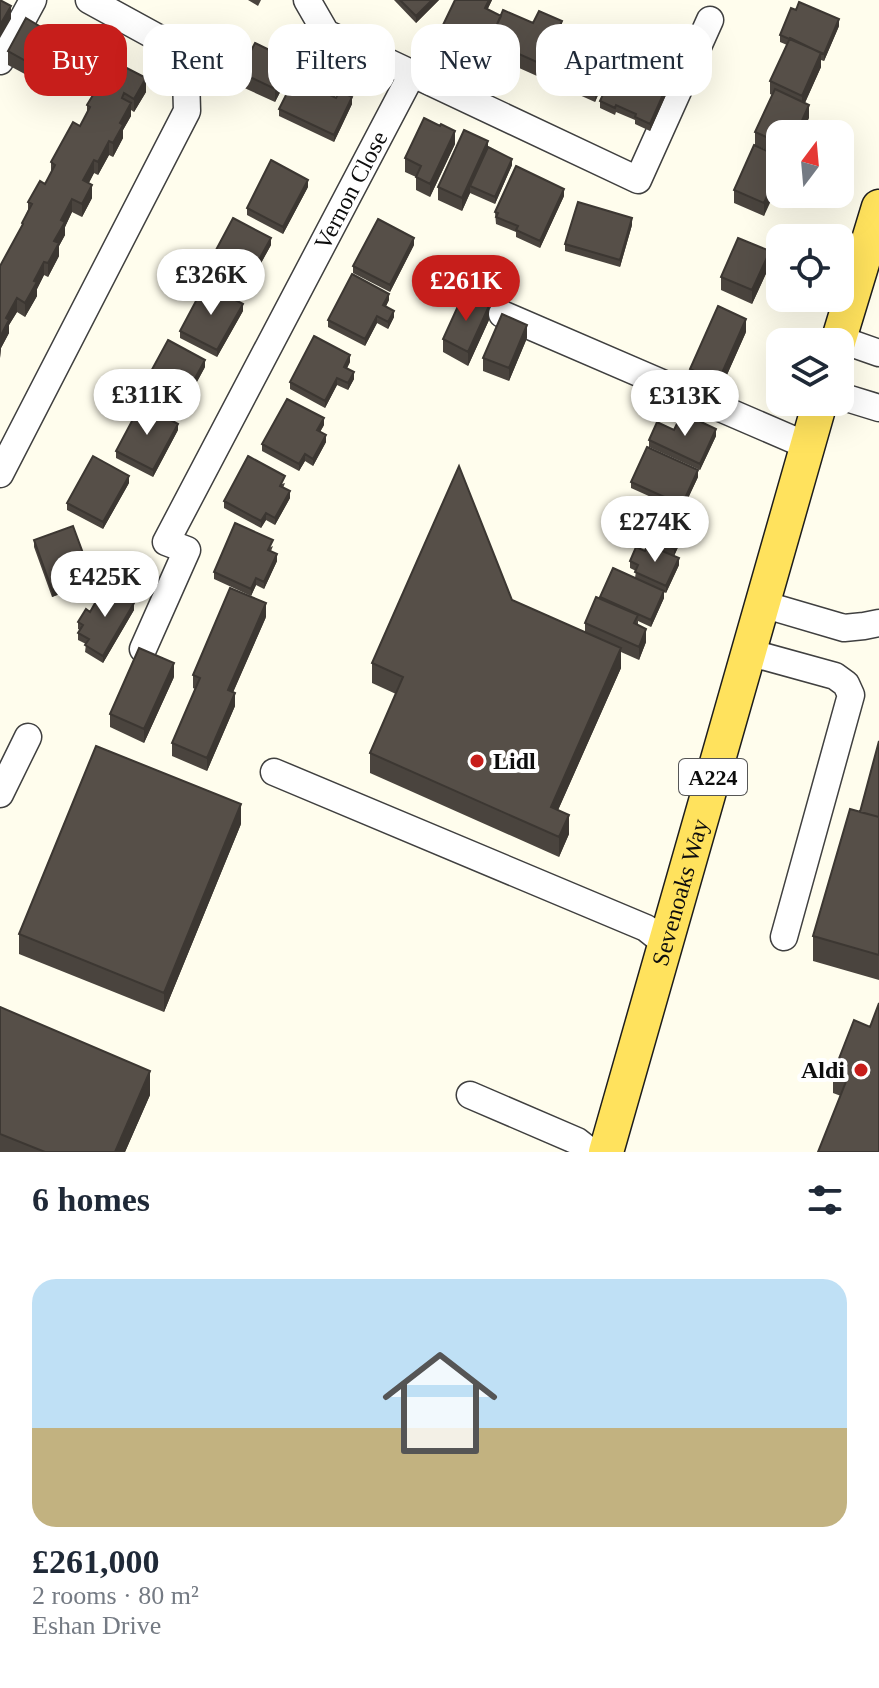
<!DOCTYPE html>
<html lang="en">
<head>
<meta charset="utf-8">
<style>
  body { margin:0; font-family:"Times New Roman",serif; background:#f2f2f3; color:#1f2937; height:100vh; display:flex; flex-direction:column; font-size:30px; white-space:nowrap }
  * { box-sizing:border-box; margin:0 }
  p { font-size:26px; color:#747a83 }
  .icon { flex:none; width:44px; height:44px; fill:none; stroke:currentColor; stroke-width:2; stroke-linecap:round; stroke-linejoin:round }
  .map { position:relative; height:1152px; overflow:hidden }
  .details { display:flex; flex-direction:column; background:#fff; flex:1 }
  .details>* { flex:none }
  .guide { position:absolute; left:24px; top:24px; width:832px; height:72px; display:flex; gap:16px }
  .needle { width:52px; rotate:16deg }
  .buttons { position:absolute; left:766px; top:120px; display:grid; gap:16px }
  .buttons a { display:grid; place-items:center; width:88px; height:88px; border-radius:16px; background:#fff; box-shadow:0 8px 32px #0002; font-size:40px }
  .price { position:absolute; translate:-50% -68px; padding:0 18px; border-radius:28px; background:#fff; color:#222; font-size:26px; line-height:52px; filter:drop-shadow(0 2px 4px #0008) }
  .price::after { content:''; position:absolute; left:50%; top:48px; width:24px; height:18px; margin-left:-12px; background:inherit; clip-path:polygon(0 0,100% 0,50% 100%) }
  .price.current { background:#c71e1b; color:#fff }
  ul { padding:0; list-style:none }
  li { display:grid; align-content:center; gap:16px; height:424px; padding:0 32px }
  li+li { border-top:2px solid #e0e1e3 }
  li span { display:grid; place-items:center; height:248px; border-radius:24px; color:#555 }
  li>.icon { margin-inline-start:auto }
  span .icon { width:144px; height:144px; fill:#fffc; stroke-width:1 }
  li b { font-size:34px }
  h2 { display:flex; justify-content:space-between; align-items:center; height:96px; padding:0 32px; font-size:34px }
  .tag { padding:0 28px; border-radius:24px; background:#fff; box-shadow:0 8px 32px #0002; font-size:28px; line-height:72px }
  .tag.current { background:#c71e1b; color:#fff }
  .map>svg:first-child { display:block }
</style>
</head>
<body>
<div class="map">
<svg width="879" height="1152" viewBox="0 0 879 1152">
  <rect width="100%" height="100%" fill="#fffded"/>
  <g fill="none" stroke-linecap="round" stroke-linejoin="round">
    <!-- minor casing -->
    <g stroke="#404040" stroke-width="29">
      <g id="minor">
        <path d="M307,0L326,33L638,180L710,20"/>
        <path d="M0,61L33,0"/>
        <path d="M502,314L808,446"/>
        <path d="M839,339L879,353"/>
        <path d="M840,396L879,408"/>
        <path d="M0,474L187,111L186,76L162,40L89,0"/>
        <path d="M762,604L844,628L864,626L879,623"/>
        <path id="s1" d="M143,649L187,550L166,542L412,74"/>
        <path d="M748,652L835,676L846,684L851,695L784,937"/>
        <path d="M274,772L646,928L665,943"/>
        <path d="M0,794L28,737"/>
        <path d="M470,1095L577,1141L591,1152"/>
      </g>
    </g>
    <!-- major casing -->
    <g stroke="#1e1e1e" stroke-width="37">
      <g id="major">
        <path d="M838,342L879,207"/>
        <path id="s2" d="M606,1152L820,402"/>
      </g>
    </g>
    <!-- minor -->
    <use href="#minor" stroke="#fff" stroke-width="26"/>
    <!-- major -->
    <use href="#major" stroke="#ffe25d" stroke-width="34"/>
  </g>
  <!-- wall -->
  <path fill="#4a443e" d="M248,0H261L258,6Z
    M394,0H439L416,23Z
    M455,0H492L487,10L501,16L562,35V36L609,70L595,102L490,55V48L487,53L442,34V27Z
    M839,26L824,61L821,60V67L805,103L809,118L780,134V156L755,145V132L772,95L770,94V81L787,45L780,42V35Z
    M46,30L116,62L146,92L134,112L131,110V116L123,130V138L113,157L109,155L98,175L94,173L89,183L92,198L82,217L72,212L65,227V235L59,246V256L48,277L44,275L37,289V296L25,317L17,312L9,325V333L1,348L0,358V266L22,226V223L28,210V202L45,184L51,173V162L80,126L87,113V105L93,95V90L79,82L74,92L53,80L49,87L8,65V51Z
    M640,59L638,65L670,86L650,131L635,124V120L616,112L615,115L600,108V101Z
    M240,72L290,73L275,102L240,86Z
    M311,84L310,85L352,104L334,142L279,116V109Z
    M455,144L430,197L416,190V177L405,172V158Z
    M488,147L512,165L495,204L470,193L462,211L438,200V187Z
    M780,157L764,216L734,203V190Z
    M308,187L283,234L247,215V208Z
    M564,196L540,248L516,237V232L496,224L495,212Z
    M632,225L620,267L565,251V244Z
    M271,245L245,292L208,272V265Z
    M414,245L390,292L353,273V266Z
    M770,265L752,304L721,290V277Z
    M389,300L386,306L394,317L388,329L377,323L365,346L328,327V320Z
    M243,311L217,357L180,338V331Z
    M489,320L468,366L443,352V339Z
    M746,332L718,395L690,382V369Z
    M527,338L509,381L483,371V358Z
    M350,362L347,368L354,379L348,390L337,385L325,408L290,389V382Z
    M205,367L180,413L143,393V386Z
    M324,425L320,432L326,442L313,466L305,461L299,471L262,451V444Z
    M178,430L153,477L116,458V451Z
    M674,430L716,436L700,470L649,447V440Z
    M698,477L682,511L631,488V482Z
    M129,483L103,529L67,510V503Z
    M285,483L283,488L290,498L275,525L266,520L261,528L224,508V501Z
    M629,528L685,532L674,556L629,535Z
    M34,540L91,582L52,597L34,547Z
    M273,546L271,551L277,561L264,589L256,585L251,596L214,579V572Z
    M630,561L679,565L666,593L664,592V598L651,627L638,621V625L646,642L639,660L621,652V668L558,810L569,834L559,857L370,773V753L396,694L372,683V663L512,600L585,632V623L600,597L635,578L636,571L630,568Z
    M134,610L103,663L85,652L86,644L78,640V633L80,630L78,629V622L90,612Z
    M266,617L233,692L235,706L207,771L172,756V743L195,689L193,688V675Z
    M174,677L144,743L110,727V714Z
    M879,741V980L813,961V936L860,812Z
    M241,824L164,1012L19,954V934Z
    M0,1007L150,1095L125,1152H0Z
    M870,1027L841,1096L833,1093V1074Z"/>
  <!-- shaded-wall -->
  <path fill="#3c3732" d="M432,0H439L416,23V16Z
    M489,0H492L485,15V8Z
    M11,6V19L0,38V25Z
    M839,19V26L824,61V54Z
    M562,21V35L556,47V34Z
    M821,53V67L802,109V96Z
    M609,57V70L595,102V88Z
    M290,60V73L275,102V89Z
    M53,67V80L49,87V74Z
    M79,68V82L74,92V78Z
    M146,78V92L134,112V99Z
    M670,79V86L650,131V124Z
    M352,97V104L334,142V135Z
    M131,103V116L123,130V138L113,157V143L120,123Z
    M809,105V118L802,134H796Z
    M455,131V144L430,197V184Z
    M109,141V155L98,175V162Z
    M488,141V154L470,186V193L462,211V198Z
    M512,159V165L495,204V197Z
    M94,160V173L83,193V180Z
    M780,167V181L764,216V203Z
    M308,180V187L283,234V227Z
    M92,185V198L82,217V204Z
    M564,189V196L540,248V241Z
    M72,199V212L65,227V235L59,246V256L48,277V263L54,241L61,220Z
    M632,218V225L620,267V260Z
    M271,238V245L245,292V285Z
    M414,238V245L390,292V285Z
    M770,251V265L752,304V290Z
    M44,262V275L37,289V296L25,317V303L34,281Z
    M389,294V300L383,312V305Z
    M17,298V312L9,325V333L1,348L0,358V337L6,318Z
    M243,304V311L217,357V350Z
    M489,306V320L468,366V352Z
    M394,311V317L388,329V322Z
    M377,316V323L365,346V339Z
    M746,319V332L718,395V382Z
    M527,325V338L509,381V368Z
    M350,355V362L344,374V367Z
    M205,360V367L180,413V406Z
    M354,372V379L348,390V383Z
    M337,378V385L325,408V401Z
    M324,418V425L317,437V430Z
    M178,424V430L153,477V470Z
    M716,429V436L700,470V464Z
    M326,435V442L313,466V459Z
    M305,454V461L299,471V464Z
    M698,470V477L682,511V505Z
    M129,476V483L103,529V522Z
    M290,491V498L275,525V518Z
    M266,513V520L261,528V521Z
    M685,525V532L674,556V549Z
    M277,554V561L264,589V582Z
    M679,558V565L666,593V586Z
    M91,575V582L52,597V590Z
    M256,578V585L251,596V589Z
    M664,591V598L651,627V620Z
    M134,603V610L103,663V656Z
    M266,603V617L228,704V690Z
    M646,629V642L639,660V647Z
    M621,648V668L551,826V807Z
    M174,663V677L144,743V729Z
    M235,693V706L207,771V758Z
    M241,804V824L164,1012V993Z
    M569,815V834L559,857V837Z
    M150,1071V1095L125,1152H115Z"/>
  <!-- building -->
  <path fill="#564f48" stroke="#3c3732" stroke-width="2" d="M0,0L11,6L0,25Z
    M400,0H432L416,16Z
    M455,0H489L485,8L501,16L487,46L442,27Z
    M799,2L839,19L824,54L780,35L791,8L796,10Z
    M503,10L533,23L539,11L562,21L556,34L609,57L595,88L490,41Z
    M26,18L46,30L48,26L68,38L70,34L116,59L115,62L146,78L134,99L124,93L122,98L131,103L120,123L123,125L113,143L109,141L98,162L94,160L83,180L92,185L82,204L72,199L61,220L65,222L54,241L59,243L48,263L44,262L34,281L37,282L25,303L17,298L6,318L9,320L0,337V266L23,224L22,223L32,204L28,202L40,181L45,184L55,165L51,162L73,122L80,126L90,107L87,105L99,85L93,82L96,78L79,68L74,78L53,67L49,74L8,51Z
    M790,38L821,53L802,96L770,81Z
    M255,43L290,60L275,89L240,72Z
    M625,45L640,52L635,64L670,79L650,124L635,117L636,114L616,105L615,108L600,101Z
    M298,71L311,77L308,84L336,98L340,91L352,97L334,135L279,109Z
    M775,89L809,105L796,134H780V143L755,132Z
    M424,118L440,126L441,124L455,131L430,184L416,177L421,166L405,158Z
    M464,130L488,141L462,198L438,187Z
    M754,145L780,157V167L764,203L734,190Z
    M488,147L512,159L495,197L470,186Z
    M271,160L308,180L283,227L247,208Z
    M516,166L564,189L540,241L516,230L518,226L496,217L498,213L495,212Z
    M578,202L632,218L620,260L565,244Z
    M233,218L271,238L245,285L208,265Z
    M378,219L414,238L390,285L353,266Z
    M738,238L770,251L752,290L721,277Z
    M352,274L389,294L383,305L394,311L388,322L377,316L365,339L328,320Z
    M205,284L243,304L217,350L180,331Z
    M463,295L489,306L468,352L443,339Z
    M718,306L746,319L718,382L690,369Z
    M502,314L527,325L509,368L483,358Z
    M314,336L350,355L344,367L354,372L348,383L337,378L325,401L290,382Z
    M168,340L205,360L180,406L143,386Z
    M287,399L324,418L317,430L326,435L313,459L305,454L299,464L262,444Z
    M141,404L178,424L153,470L116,451Z
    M682,413L716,429L700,464L649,440L657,422L674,430Z
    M647,447L698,470L682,505L631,482Z
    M93,456L129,476L103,522L67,503Z
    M248,456L285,476L280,486L290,491L275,518L266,513L261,521L224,501Z
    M459,466L512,600L621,648L551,807L569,815L559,837L370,753L403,677L372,663Z
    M639,505L685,525L674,549L629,528Z
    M235,523L273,540L268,550L277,554L264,582L256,578L251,589L214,572Z
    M73,526L91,575L52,590L34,540Z
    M648,545L679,558L666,586L635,572L638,565L630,561L636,547L645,551Z
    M613,568L664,591L651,620L600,597Z
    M106,584L134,603L103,656L85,645L89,639L78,633L83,625L78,622L86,609L90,612Z
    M230,588L266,603L228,690L235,693L207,758L172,743L200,678L193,675Z
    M596,597L638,615L634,623L646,629L639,647L585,623Z
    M139,648L174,663L144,729L110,714Z
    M879,741V817L860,812Z
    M96,746L241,804L164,993L19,934Z
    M850,809L879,817V955L813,936Z
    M879,1003V1152H818L847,1079L833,1074L854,1020L870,1027Z
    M0,1007L150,1071L115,1152H45L0,1134Z"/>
  <!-- markers -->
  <g fill="#c71e1b" stroke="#fff" stroke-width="3">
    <circle cx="477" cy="761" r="8"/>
    <circle cx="861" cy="1070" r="8"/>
  </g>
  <g text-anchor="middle" stroke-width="8" stroke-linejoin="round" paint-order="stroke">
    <!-- shield labels -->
    <rect fill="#fff" stroke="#565656" stroke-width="2" x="679" y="759" width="68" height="36" rx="6"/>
    <g font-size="22" font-weight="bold" fill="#0d0d0d">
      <text x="713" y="785">A224</text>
    </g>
    <!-- street labels -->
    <g font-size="24" fill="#0d0d0d" stroke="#fff">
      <text dy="8" stroke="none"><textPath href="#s1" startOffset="528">Vernon Close</textPath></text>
      <text dy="8" stroke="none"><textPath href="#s2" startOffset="270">Sevenoaks Way</textPath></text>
    </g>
    <!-- poi labels -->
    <g font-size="24" font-weight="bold" fill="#0d0d0d" stroke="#fff" text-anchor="start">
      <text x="493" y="769">Lidl</text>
      <text x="845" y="1078" text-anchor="end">Aldi</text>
    </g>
  </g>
</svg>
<div class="buttons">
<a><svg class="needle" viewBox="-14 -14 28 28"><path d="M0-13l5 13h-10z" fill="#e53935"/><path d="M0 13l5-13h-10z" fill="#747a83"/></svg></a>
<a><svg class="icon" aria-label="locate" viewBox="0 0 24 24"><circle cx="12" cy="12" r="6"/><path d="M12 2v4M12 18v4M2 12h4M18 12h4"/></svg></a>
<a><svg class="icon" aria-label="layers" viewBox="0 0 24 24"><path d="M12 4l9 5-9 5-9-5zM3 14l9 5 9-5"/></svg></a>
</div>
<b class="price" style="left:211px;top:317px">£326K</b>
<b class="price current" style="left:466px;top:323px">£261K</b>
<b class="price" style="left:147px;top:437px">£311K</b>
<b class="price" style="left:685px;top:438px">£313K</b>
<b class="price" style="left:655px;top:564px">£274K</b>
<b class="price" style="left:105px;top:619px">£425K</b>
<div class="guide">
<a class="tag current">Buy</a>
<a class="tag">Rent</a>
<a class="tag">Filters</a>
<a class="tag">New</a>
<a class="tag">Apartment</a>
</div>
</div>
<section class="details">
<h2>6 homes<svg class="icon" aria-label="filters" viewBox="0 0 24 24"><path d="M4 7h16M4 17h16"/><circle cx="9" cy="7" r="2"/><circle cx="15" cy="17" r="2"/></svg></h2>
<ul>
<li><span style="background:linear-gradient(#bfe0f5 60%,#c2b280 0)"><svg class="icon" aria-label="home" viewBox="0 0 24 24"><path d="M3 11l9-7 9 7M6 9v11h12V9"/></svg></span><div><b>£261,000</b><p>2 rooms · 80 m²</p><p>Eshan Drive</p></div></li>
</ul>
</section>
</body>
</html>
